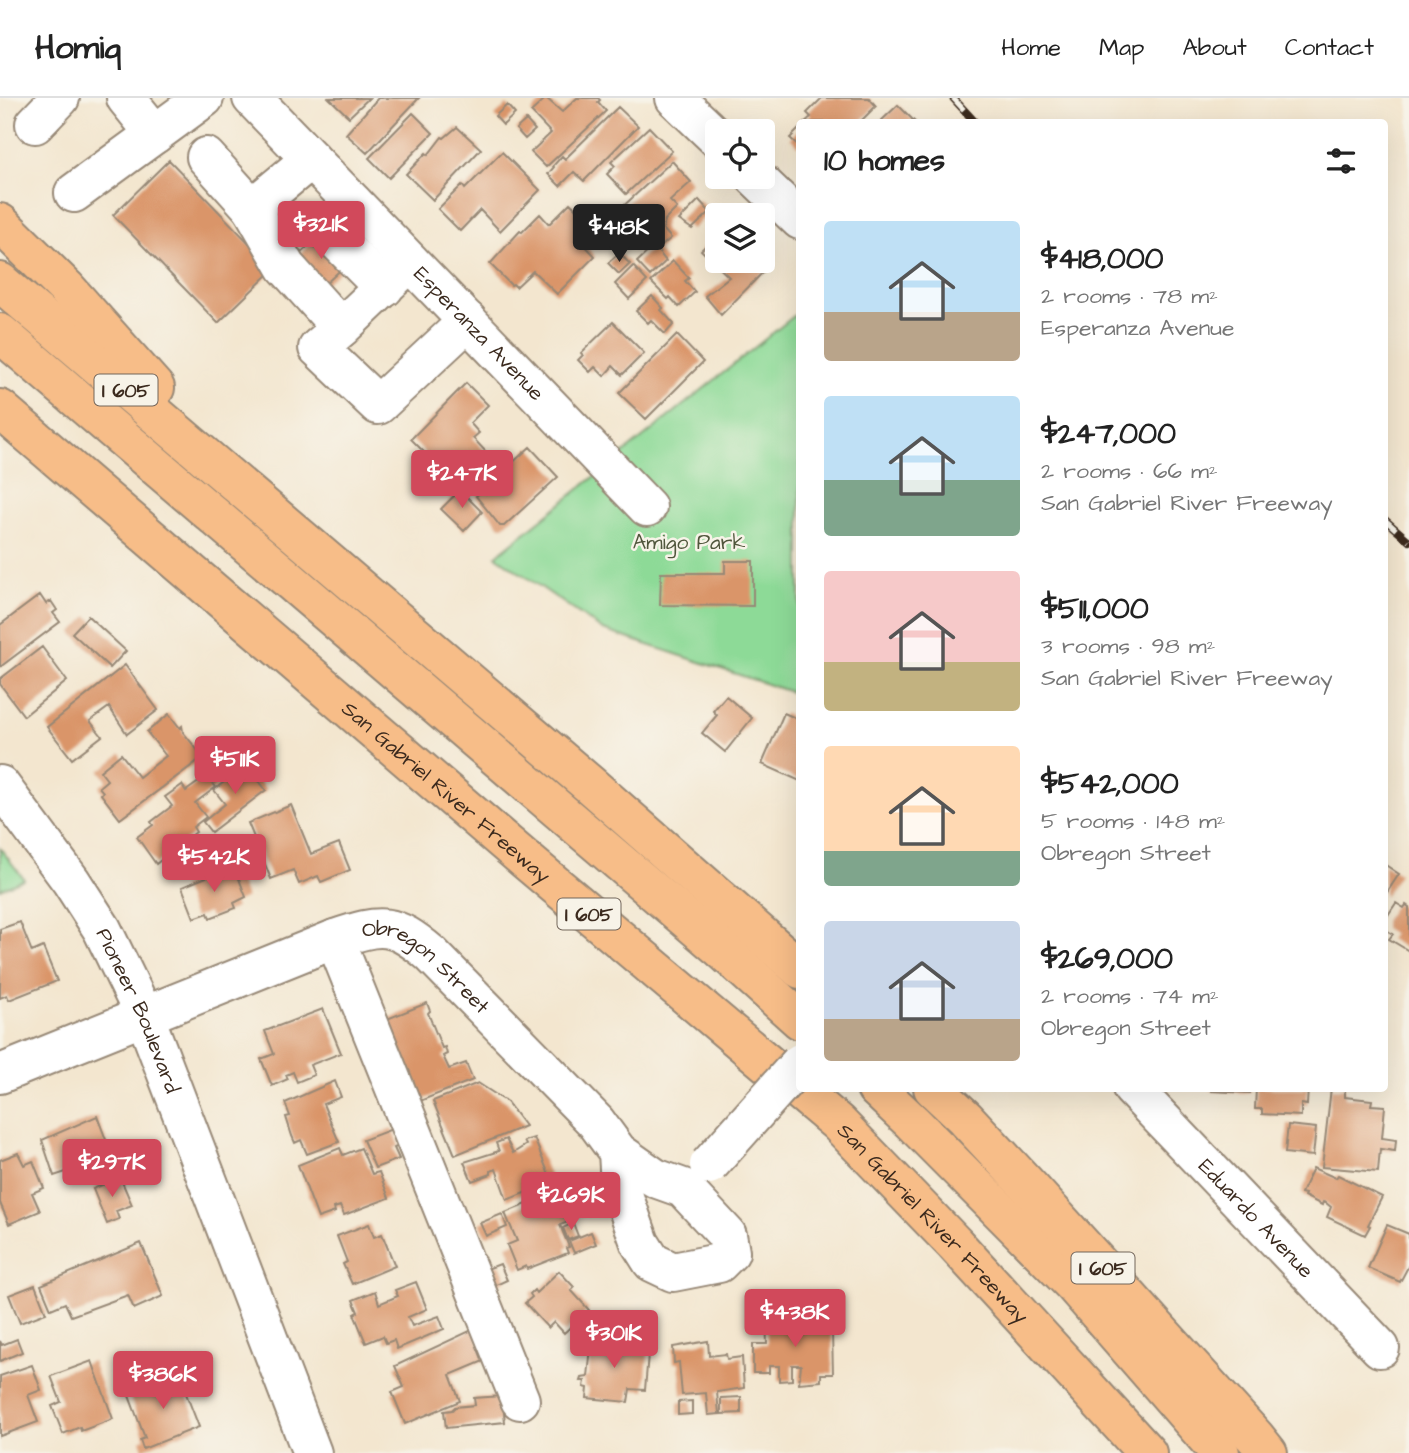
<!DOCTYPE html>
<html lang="en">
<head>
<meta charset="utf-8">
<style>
  body { margin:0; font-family:"Architects Daughter",sans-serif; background:#f2f2f2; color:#222; height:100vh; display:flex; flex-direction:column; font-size:26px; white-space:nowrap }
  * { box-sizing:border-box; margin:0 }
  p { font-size:23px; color:#767676 }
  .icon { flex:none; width:38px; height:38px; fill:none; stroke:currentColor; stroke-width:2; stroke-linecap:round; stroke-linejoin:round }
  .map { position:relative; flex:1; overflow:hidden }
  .drawer { position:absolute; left:796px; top:21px; width:592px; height:973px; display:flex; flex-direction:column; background:#fff; border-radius:7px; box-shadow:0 7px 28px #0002 }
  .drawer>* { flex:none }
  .buttons { position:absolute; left:705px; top:21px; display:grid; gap:14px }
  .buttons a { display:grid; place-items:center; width:70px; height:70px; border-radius:7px; background:#fff; box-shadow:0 7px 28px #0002; font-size:35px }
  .price { position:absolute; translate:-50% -60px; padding:0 16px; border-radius:7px; background:#d1495b; color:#fff; font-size:23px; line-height:46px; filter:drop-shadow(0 2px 4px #0008) }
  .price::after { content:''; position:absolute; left:50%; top:42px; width:21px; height:16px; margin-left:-10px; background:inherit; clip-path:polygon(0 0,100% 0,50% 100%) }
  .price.active { background:#222; color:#fff }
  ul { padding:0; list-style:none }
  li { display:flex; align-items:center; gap:21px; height:175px; padding:0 28px }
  li span { display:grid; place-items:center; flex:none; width:196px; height:140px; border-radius:7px; color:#555 }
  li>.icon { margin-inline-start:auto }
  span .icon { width:84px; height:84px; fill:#fffc; stroke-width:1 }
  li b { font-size:30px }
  h2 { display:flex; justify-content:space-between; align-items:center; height:84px; padding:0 28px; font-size:30px }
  header { display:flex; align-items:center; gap:42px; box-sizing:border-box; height:98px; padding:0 35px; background:#fff; border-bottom:2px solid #e0e0e0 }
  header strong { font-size:33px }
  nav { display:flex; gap:38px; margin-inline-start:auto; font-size:24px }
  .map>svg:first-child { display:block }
</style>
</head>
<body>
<header>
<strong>Homiq</strong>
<nav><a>Home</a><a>Map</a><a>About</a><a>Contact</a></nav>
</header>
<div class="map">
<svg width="1409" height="1355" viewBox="0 0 1409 1355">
  <rect width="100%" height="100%" fill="#f7f3e8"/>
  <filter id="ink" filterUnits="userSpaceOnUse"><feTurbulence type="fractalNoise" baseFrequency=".0143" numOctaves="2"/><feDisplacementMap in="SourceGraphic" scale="14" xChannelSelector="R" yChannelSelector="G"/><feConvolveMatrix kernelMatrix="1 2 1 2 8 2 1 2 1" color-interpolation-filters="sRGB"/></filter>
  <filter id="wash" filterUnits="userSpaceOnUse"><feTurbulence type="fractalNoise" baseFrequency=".00686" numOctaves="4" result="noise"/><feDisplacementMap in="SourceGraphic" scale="28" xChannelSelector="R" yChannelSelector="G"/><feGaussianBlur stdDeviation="1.57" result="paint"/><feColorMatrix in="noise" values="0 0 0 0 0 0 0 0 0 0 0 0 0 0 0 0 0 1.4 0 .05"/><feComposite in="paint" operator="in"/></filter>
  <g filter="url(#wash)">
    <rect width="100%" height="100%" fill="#f3e6cf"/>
    <!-- green -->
    <path fill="#8dda97" stroke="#64825a" stroke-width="2" d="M800,213V597L603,532L496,458Z
      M0,750L24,781L0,791Z"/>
    <g id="blocks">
      <!-- building -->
      <path fill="#da9569" d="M329,0H369L349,19Z
        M378,0H419L367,55L346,36Z
        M546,0L562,14L577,0H598L600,2L598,4L606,13L546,69L531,54L551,35L531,14Z
        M822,0H869L876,8L860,24H805L811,19L807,15Z
        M507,7L515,16L503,27L495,18Z
        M898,7L915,24H880Z
        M618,9L638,28L584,83L574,74L560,88L548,76L554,69L553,68L562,58L565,61Z
        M413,15L433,35L389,80L369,60Z
        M526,22L535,32L525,41L516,31Z
        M457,29L481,51L433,102L406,76L426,55L428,57L442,39L444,40Z
        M649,29L672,53L626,96L607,76L615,68L611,64Z
        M800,30V49L790,40Z
        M502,54L540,92L500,133L480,112L460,133L438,111L462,87L465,91Z
        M169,62L274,171L218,225L113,117Z
        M672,63L691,84L670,103L677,110L665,122L663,131L671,140L657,152L666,163L650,178L637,164L653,149L638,132L623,146L604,126Z
        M699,102L710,114L692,131L679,122Z
        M570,105L593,127L579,141L595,158L557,196L533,173L516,189L513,186L511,187L490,166L520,133L522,134L540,116L549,126Z
        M718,136V163H763V160L770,167L721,217L705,198L729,179L701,152Z
        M317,139L348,165L323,188L296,160Z
        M619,155L630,166L619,176L608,165Z
        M673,163L689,180L685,183L695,194L679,209L670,199L668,201L651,184Z
        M633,168L647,183L629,201L615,186Z
        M652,198L663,210L661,212L674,226L665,236L651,222L648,225L636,213Z
        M613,224L644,255L622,277L613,268L604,278L595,269L590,274L578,262L583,257L581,255Z
        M677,237L703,264L646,321L619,295Z
        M466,285L488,307L470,325L479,335L473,340L488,356L461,382L454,375L440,388L416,363L425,355L411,341Z
        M530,349L558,379L504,428H500L476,398Z
        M460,392L482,414L464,433L441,411Z
        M725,463H753V508L660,507L661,475H725Z
        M40,497L46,506L51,503L57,512L53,515L60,524L0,569V527Z
        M88,518L126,553L110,570L72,535Z
        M42,549L67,583L24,618L0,586V581Z
        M125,567L158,612L127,636L109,609L90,623L102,638L72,661L47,629Z
        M726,598L752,620L725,654L702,635L717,617L713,613Z
        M784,615L800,622V683L762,666Z
        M169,616L180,630L182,628L183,634L203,659L120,721L101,696L103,694L99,689L107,682L100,673L121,656L139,679L166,658L147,634Z
        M246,667L266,692L211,734L203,724L225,706L214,692Z
        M207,678L216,689L195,705L206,719L193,729L196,734L156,766L137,739L153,727L151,724L172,708L165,699L182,687L186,693Z
        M291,707L311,756L339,745L350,772L321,784L318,778L299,786L293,772L271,781L248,725Z
        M1384,766L1399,776L1384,799Z
        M221,773L223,778L236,773L246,799L234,805L236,810L210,820L208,815L194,820L182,789Z
        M1396,805L1404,810L1406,807L1409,809V853L1389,841L1393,836L1384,831V823Z
        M20,824L32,854L43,849L57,883L9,902L7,897L0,900V831Z
        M427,905L430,913L428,915L442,950L445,949L447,956L443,958L449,971L466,965L473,982L420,1003L387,921Z
        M323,911L341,955L310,967L314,977L297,984L293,974L286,977L288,981L272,988L261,961L274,956L265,933Z
        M335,983L341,999L323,1006L339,1044L307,1056L301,1042L295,1045L292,1038L286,1019L290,1018L285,1005Z
        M478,985L507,1004L525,1028L455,1057L433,1003Z
        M1211,990H1250V995L1211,993Z
        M1256,990H1308L1307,1007L1301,1006V1018L1262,1016V1011H1255Z
        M1331,990H1345V999L1372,1002L1371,1007L1385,1008L1382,1040L1396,1042L1395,1053L1380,1051L1378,1074L1322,1069Z
        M97,1018L111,1055L83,1066L84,1068L54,1078L42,1042Z
        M1288,1027L1316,1030L1313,1058L1285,1055Z
        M392,1031L399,1048L394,1050L399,1061L375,1070L363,1042Z
        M534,1040L552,1084L507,1102L496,1071L491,1073V1076L472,1083L464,1064L499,1053L496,1045L506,1041L513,1055L526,1047L524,1043Z
        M340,1050L343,1057L361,1050L372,1076L379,1074L389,1100L344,1117L340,1108L334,1110L335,1114L318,1120L298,1067Z
        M18,1055L24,1067L33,1063L44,1090L32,1095L40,1113L9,1126L0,1105V1062Z
        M1313,1070L1336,1080L1338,1077L1382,1099L1368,1127L1370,1128L1365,1137L1327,1119L1331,1109L1326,1105L1323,1104L1322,1107L1304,1098L1305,1096L1301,1095Z
        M120,1079L132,1107L116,1113L119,1121L107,1126L93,1091Z
        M562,1096L574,1122L560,1127L569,1149L566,1150L568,1155L527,1171L526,1168L517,1172L507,1147L517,1143L505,1115L539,1101L547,1098L549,1101Z
        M502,1116L507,1129L486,1138L480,1125Z
        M573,1125L578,1138L568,1142L563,1130Z
        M369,1126L374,1139L382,1136L395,1168L352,1186L343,1166L347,1164L337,1138Z
        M1387,1127L1409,1136V1167L1400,1184L1368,1170Z
        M591,1134L596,1146L574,1155L569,1143Z
        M141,1145L163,1198L134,1211L128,1197L71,1218L65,1205L51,1211L41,1187Z
        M500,1166L507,1182L492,1189L484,1172Z
        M559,1173L574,1189L571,1192L589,1212L564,1235L554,1224L548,1230L525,1205L532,1199L530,1196L534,1192L536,1195Z
        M416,1184L427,1211L408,1219L412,1228L439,1218L444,1231L397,1251L394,1242L386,1245L383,1238L366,1245L354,1216L358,1214L353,1202L375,1193L379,1206L398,1198L395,1192Z
        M35,1187L46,1215L20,1225L9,1197Z
        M821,1219L822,1235L832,1234L833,1276H821V1283L799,1285L801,1267H792V1282L779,1283V1268H769V1275H753V1246H767L766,1220Z
        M474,1231L486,1262L450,1277L460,1303L405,1326L392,1294L404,1289L395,1268Z
        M592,1238L626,1242L625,1255L648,1256L645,1292L630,1291L628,1304L587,1300L588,1290L584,1289L585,1283H581L582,1280L588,1279Z
        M17,1241L22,1254L0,1263V1243L2,1247Z
        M708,1243L709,1258L726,1256L727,1261L742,1259L744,1290L717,1294L719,1316L708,1317L706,1295L682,1297L679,1264L674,1265L673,1249Z
        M92,1263L113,1321L81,1333L80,1329L63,1336L52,1308L61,1304L51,1278Z
        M32,1267L41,1292L28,1297L38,1324L0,1338V1278Z
        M178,1275L199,1329L143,1351L140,1342L145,1340L128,1295Z
        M502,1298L505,1324L446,1330L444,1313L452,1312L455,1309L475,1307L474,1300Z
        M741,1299V1315L721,1316V1300Z
        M692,1303V1316L678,1317V1304Z"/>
    </g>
  </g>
  <g filter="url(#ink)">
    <use href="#blocks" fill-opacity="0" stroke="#978876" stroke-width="2"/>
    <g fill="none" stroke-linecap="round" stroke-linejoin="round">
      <!-- minor casing -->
      <g stroke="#978876" stroke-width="42">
        <g id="minor">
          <path d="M126,0L155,36"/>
          <path id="s1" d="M252,0L647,409"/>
          <path d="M675,0L718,41"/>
          <path d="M35,26L60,0"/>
          <path d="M206,59L252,110"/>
          <path d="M311,61L252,110L286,169L341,230L410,164"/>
          <path d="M755,79L800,122"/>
          <path d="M74,95L204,0"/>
          <path d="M353,105L327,133L384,190"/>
          <path d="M341,230L318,250L378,307L468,223"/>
          <path id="s2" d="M0,687L71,783L102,831L145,919L312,1355"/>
          <path d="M335,841L520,1302"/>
          <path id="s3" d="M0,976L335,841C382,825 393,824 431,856L596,1024L618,1054L655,1080L683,1090L727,1137L730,1154L719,1165L673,1174L652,1164L640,1145L620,1088L618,1054"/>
          <path id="s4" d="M1132,990L1380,1250"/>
        </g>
      </g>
      <!-- highway casing -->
      <g stroke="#978876" stroke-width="42">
        <g id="highway">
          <path d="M0,125L66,190L155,290"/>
          <path d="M0,184L589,686L800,871"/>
          <path d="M0,235L719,849L800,922"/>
          <path id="s5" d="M0,311L528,764L838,1025L955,1146L1147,1355"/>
          <path d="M876,990L912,1024L1073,1186L1220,1355"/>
          <path d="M933,990L965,1020L1031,1091L1256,1340L1268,1355"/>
        </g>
      </g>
      <!-- minor -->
      <use href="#minor" stroke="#fff" stroke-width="38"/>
      <!-- highway -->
      <use href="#highway" stroke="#f7bd88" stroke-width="38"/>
      <!-- rail casing -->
      <g stroke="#3b2a1e" stroke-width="8">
        <path id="rail" d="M953,0L975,24
          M1384,421L1409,443"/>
      </g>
      <!-- rail -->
      <use href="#rail" stroke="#f7f3e8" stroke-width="5" stroke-dasharray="16" stroke-linecap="butt"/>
      <!-- minor-bridge casing -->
      <g stroke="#978876" stroke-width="42" stroke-linecap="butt">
        <path id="minor-bridge" d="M709,1067L800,965"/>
      </g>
      <!-- minor-bridge -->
      <use href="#minor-bridge" stroke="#fff" stroke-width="38"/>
    </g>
  </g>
  <g text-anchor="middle" stroke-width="5" stroke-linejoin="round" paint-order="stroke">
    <!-- shield labels -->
    <g fill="#f7f3e8" stroke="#73665b" stroke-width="2">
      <rect x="94.5" y="276.5" width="63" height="31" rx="5"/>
      <rect x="557.5" y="800.5" width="63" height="31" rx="5"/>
      <rect x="1071.5" y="1154.5" width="63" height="31" rx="5"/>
    </g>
    <g font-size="19" font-weight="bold" fill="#3b2a1e">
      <text x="126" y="299">I 605</text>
      <text x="589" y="823">I 605</text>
      <text x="1103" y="1177">I 605</text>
    </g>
    <!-- street labels -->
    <g font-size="21" fill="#3b2a1e" stroke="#f7f3e8">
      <text dy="7" stroke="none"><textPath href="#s1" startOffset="327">Esperanza Avenue</textPath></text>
      <text dy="7" stroke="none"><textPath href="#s5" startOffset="588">San Gabriel River Freeway</textPath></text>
      <text dy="7" stroke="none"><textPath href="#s3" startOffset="467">Obregon Street</textPath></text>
      <text dy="7" stroke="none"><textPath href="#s2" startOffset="266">Pioneer Boulevard</textPath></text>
      <text dy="7" stroke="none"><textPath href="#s4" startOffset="180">Eduardo Avenue</textPath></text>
      <text dy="7" stroke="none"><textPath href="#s5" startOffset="1239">San Gabriel River Freeway</textPath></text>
    </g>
    <!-- park labels -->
    <g font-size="21" fill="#50563c" stroke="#f7f3e8">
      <text x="689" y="451">Amigo Park</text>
    </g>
  </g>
</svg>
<div class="buttons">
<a><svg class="icon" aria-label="locate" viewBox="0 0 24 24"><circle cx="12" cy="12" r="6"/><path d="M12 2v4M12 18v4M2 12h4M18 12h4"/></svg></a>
<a><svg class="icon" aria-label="layers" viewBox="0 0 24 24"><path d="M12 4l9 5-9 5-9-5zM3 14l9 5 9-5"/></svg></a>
</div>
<b class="price" style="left:321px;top:163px">$321K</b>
<b class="price active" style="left:619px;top:166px">$418K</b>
<b class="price" style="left:462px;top:412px">$247K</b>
<b class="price" style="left:235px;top:698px">$511K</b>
<b class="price" style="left:214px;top:796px">$542K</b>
<b class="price" style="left:112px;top:1101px">$297K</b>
<b class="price" style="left:571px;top:1134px">$269K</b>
<b class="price" style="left:795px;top:1251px">$438K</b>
<b class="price" style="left:614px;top:1272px">$301K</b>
<b class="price" style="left:163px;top:1313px">$386K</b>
<section class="drawer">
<h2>10 homes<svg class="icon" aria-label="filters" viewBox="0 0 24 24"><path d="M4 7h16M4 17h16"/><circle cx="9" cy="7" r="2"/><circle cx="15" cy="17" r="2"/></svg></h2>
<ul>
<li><span style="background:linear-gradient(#bfe0f5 65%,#b9a48a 0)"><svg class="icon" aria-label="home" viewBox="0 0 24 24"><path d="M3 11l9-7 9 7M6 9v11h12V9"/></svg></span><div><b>$418,000</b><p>2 rooms · 78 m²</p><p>Esperanza Avenue</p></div></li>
<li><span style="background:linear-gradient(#bfe0f5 60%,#7fa58c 0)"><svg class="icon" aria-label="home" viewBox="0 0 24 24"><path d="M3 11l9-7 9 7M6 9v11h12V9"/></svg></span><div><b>$247,000</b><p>2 rooms · 66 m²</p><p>San Gabriel River Freeway</p></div></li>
<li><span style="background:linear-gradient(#f6c9c9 65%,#c2b280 0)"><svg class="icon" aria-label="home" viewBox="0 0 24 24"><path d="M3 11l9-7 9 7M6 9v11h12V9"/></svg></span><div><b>$511,000</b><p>3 rooms · 98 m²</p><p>San Gabriel River Freeway</p></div></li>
<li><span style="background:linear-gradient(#ffd9b3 75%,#7fa58c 0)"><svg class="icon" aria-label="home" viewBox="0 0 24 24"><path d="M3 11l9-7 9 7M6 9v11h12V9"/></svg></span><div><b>$542,000</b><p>5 rooms · 148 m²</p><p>Obregon Street</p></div></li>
<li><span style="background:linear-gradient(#c9d6e8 70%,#b9a48a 0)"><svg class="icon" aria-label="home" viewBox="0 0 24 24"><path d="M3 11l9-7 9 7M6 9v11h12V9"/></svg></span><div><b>$269,000</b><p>2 rooms · 74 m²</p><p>Obregon Street</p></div></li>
</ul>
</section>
</div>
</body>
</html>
